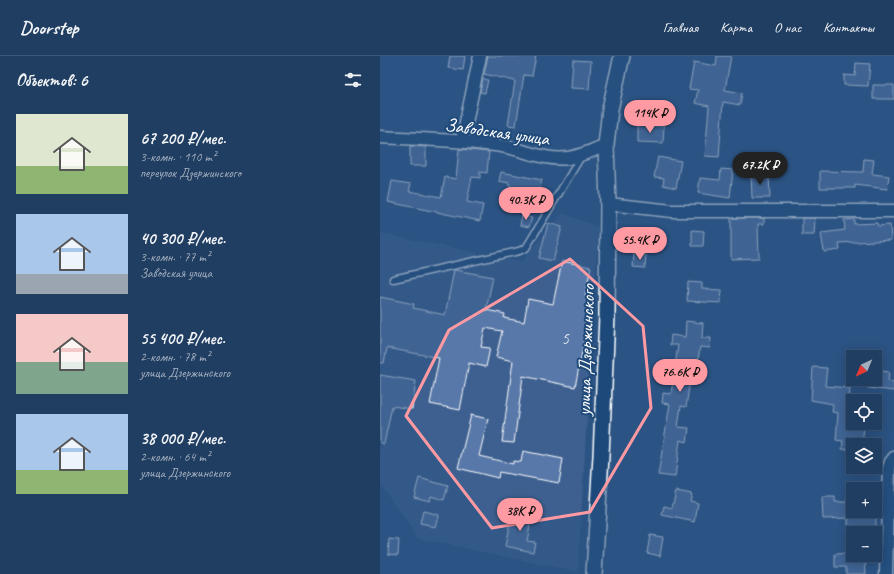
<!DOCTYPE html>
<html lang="ru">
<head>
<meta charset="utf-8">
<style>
  body { margin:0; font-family:Caveat,sans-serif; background:#284568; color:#f1f3f6; height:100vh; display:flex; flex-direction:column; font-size:15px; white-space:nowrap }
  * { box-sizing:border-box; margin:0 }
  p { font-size:13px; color:#a2aebe }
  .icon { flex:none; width:22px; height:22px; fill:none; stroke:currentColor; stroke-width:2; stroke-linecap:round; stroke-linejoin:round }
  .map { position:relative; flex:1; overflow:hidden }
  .sheet { display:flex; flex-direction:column; background:#203e62; width:380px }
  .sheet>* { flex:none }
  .needle { width:26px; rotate:224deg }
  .tools { position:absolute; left:466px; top:294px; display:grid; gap:8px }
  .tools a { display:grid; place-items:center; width:36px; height:36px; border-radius:0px; background:#203e62; box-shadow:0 2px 10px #0003,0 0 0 1px #3d5777; font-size:20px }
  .price { position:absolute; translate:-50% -34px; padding:0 9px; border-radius:14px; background:#ff9aa2; color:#111; font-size:13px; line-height:26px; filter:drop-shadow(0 1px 2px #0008) }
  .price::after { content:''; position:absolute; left:50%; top:24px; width:12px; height:9px; margin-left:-6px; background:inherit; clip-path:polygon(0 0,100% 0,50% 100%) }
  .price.on { background:#222; color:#fff }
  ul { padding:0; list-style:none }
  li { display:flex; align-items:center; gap:12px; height:100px; padding:0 16px }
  li span { display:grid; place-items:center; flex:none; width:112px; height:80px; border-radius:0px; color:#555 }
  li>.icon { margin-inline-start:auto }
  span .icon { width:48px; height:48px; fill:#fffc; stroke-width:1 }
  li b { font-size:17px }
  h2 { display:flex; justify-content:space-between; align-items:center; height:48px; padding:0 16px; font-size:17px }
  header { display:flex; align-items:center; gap:24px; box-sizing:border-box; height:56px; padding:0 20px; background:#203e62; border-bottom:1px solid #3d5777 }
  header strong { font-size:19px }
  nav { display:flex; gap:22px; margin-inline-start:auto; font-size:14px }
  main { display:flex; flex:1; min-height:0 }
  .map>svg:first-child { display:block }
</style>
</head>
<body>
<header>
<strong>Doorstep</strong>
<nav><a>Главная</a><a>Карта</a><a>О нас</a><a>Контакты</a></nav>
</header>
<main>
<section class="sheet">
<h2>Объектов: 6<svg class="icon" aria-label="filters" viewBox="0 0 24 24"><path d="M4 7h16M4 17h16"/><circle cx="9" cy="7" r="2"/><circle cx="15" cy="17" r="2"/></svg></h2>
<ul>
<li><span style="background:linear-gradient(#dfe7d0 65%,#8fb573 0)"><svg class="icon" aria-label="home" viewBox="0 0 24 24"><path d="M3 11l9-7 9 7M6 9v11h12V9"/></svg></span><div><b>67 200 ₽/мес.</b><p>3-комн. · 110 m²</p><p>переулок Дзержинского</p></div></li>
<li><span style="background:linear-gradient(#a9c7e8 75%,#9aa5b1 0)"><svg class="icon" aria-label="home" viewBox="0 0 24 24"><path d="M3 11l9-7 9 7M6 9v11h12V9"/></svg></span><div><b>40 300 ₽/мес.</b><p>3-комн. · 77 m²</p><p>Заводская улица</p></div></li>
<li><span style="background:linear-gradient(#f6c9c9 60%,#7fa58c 0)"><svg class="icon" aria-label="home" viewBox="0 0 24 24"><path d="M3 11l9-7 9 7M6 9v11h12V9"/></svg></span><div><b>55 400 ₽/мес.</b><p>2-комн. · 78 m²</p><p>улица Дзержинского</p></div></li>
<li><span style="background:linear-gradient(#a9c7e8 70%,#8fb573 0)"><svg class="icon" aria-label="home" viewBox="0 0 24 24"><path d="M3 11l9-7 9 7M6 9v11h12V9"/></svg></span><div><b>38 000 ₽/мес.</b><p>2-комн. · 64 m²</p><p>улица Дзержинского</p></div></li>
</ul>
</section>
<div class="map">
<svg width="514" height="518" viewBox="0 0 514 518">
  <rect width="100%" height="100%" fill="#2b5383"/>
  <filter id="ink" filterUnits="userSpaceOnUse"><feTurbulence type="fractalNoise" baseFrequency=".025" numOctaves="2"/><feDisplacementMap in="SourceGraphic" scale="8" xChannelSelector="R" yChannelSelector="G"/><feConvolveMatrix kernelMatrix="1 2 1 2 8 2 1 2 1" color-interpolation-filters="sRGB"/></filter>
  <g filter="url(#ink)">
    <!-- built -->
    <path fill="#3d6190" d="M183,157L218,171L198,516L37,482L0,427V177L141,206Z"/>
    <!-- building -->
    <path fill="#5978a9" stroke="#fff" d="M70,0H85L83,14L68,12Z
      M108,0H156L152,20L144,19L136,70L128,69L135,25L104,18Z
      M337,0H351L345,34L362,37L360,49L343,46L339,101L325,100L329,50L315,47L318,34L309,33L314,6L336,10Z
      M193,4L211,5L209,33L191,32Z
      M476,7L490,8L488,30L464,29V19L475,20Z
      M103,23L108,24L105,37L100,36Z
      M493,29H514V43H493Z
      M257,69L284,70L283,87L257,86Z
      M30,90L46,91V110H30Z
      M79,93L109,96L107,117L100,116V122L92,121L87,146L103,149L100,165L8,146L12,125L31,128L29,135L61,141L65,121L76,123Z
      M278,101L301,105L296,132L283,129L284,122L274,121Z
      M484,103L494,104L492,118L509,120L507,133L475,129V132H440V115L483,116Z
      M341,113L353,114L350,142L318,137L320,122L340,124Z
      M121,116L162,124L159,136L139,132L134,154L125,151L131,130H129V127L119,125Z
      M371,118H389L390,142H372Z
      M142,159L152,162L149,171L140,169Z
      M351,162H384V168H378L379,202L351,203Z
      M422,162H435L434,179H422Z
      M474,163V168L497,167L498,170L510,169L511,184L459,187L460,194L444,196L441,177L465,174L464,164Z
      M168,167L182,171L173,205L159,202Z
      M312,174L324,175L323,190H312Z
      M254,198L266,199L265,212L253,211Z
      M182,205L211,211L205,240L213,241L195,331L143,320L134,387L122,386L133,305L116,301L122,275L105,272L101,291L110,292L106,311L89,307L80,354L50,348L59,302L7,292L4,307H0V241L34,248L33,252L65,259L74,214H75L113,221L106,254L125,258L124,262L144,266L148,243L173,248Z
      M308,226L322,227V233L342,234L341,247L307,245Z
      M306,265L323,267L322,282H331L330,292L320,291L317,312H312L306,351L301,350L298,371L309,372L307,386L300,384L295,421L278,419L290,348L282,347L283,337L291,338L298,289H290L291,279L305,281Z
      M433,311L447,312L445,330L470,332L467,370L484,371L482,389H473V394L462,393L463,385L456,384L458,357L452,356L453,348L431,344Z
      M495,314L509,316L508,325L514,326V335L488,332L489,323H495Z
      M0,319L36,325L32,353L12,350L4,388L0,387Z
      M91,359L108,363L99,400L133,408V405L141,406L143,395L183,403L179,427L119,416L118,422L78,412Z
      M39,422L68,430L64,444L51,440L50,445L34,441Z
      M296,435L312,438L310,445L318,447L315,466L282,459L284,450L292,452Z
      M442,441H455V446H473V455H495V471H483V477H468V462L443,463Z
      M43,455L59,459L56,471L40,468Z
      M132,455L152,458L147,485L155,486L153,496L125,490Z
      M270,479L283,481L280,500L267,497Z
      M9,483L19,484L18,499L8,498Z
      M473,497V499H485L486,518H466V511H455V498Z"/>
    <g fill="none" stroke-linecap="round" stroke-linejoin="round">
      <!-- service casing -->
      <g stroke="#fff" stroke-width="9">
        <path id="service" d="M13,223L139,195L146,192L202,99"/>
      </g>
      <!-- minor casing -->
      <g stroke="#fff" stroke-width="15">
        <path id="minor" d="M0,81C41,83 82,84 122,90C144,94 166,105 188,102C201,100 214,94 226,89
          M82,85L100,0
          M228,148L292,155H514
          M506,518L509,412L511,406L514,402"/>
      </g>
      <!-- tertiary casing -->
      <g stroke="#fff" stroke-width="18">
        <path id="tertiary" d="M214,518L221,400L227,260L228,148L226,89L230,53L242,0"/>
      </g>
      <!-- service -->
      <use href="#service" stroke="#1f4a7a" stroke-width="6"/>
      <!-- minor -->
      <use href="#minor" stroke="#1f4a7a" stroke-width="12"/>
      <!-- tertiary -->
      <use href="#tertiary" stroke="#1f4a7a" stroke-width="15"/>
    </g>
  </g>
  <!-- marked area -->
  <path d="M0 0H514V518H0ZM190,203L263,270L271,352L210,456L112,472L26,360L69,274Z" fill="#2b5383" fill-opacity=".55" fill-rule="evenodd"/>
  <path fill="none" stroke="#ff9aa2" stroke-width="3" stroke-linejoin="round" d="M190,203L263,270L271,352L210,456L112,472L26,360L69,274Z"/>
  <g text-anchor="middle" stroke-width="4" stroke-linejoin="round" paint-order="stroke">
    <!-- number labels -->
    <g font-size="17" fill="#d6ddea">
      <text x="185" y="288">5</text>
    </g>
    <!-- street labels -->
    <g font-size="19" fill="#fff" stroke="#1f4a7a">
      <text transform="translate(117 75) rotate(8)" y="7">Заводская улица</text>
      <text transform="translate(205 294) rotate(-88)" y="7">улица Дзержинского</text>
    </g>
  </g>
</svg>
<div class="tools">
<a><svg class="needle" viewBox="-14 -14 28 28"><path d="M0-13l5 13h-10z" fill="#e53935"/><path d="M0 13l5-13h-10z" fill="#a2aebe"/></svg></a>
<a><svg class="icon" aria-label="locate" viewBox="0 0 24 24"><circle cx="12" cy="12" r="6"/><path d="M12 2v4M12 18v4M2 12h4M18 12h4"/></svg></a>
<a><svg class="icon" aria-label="layers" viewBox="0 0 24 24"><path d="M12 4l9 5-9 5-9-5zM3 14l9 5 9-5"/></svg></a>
<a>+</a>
<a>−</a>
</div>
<b class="price" style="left:270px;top:78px">114K ₽</b>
<b class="price on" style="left:380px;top:130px">67.2K ₽</b>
<b class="price" style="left:146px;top:165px">40.3K ₽</b>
<b class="price" style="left:260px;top:205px">55.4K ₽</b>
<b class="price" style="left:300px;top:337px">76.6K ₽</b>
<b class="price" style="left:140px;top:476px">38K ₽</b>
</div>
</main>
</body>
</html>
